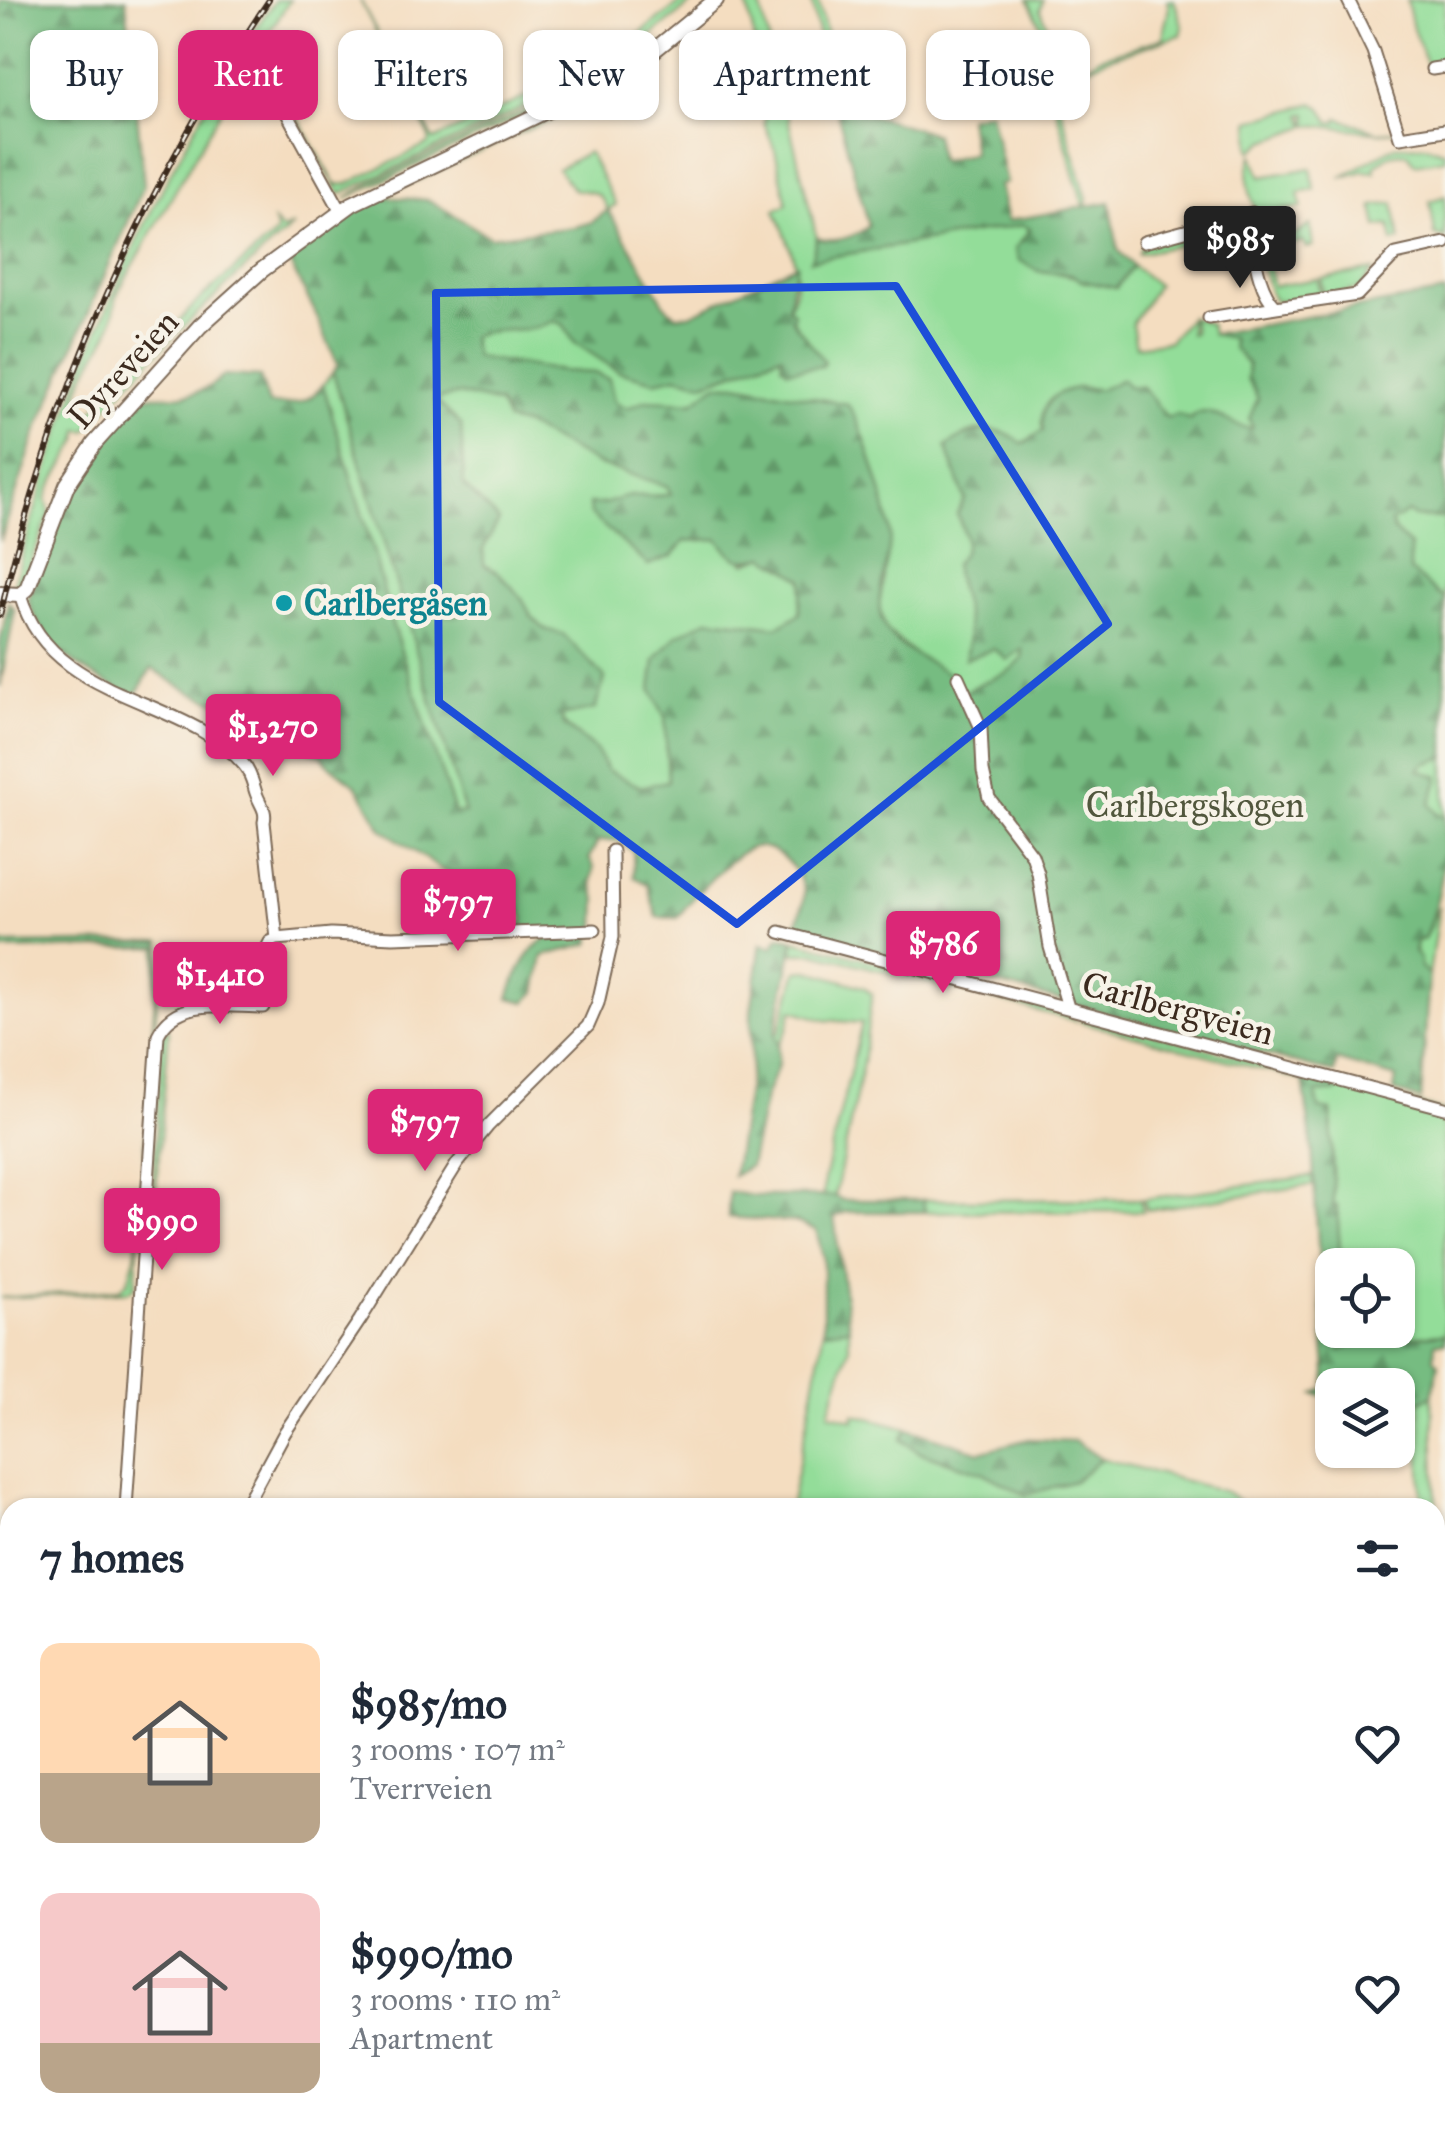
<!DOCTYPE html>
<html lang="en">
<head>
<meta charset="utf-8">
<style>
  body { margin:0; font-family:"IM FELL Great Primer",serif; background:#f6f6f7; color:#1f2937; height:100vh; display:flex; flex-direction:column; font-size:38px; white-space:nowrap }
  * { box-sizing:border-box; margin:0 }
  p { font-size:32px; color:#747a83 }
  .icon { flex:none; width:55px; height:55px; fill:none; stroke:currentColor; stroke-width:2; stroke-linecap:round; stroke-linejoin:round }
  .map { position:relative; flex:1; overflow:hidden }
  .panel { position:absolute; left:0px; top:1498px; width:1445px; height:642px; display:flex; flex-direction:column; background:#fff; border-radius:30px 30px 0 0; box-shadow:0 2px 8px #0004 }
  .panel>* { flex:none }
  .hud { position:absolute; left:30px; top:30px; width:1385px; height:90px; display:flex; gap:20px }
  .buttons { position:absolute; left:1315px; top:1248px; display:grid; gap:20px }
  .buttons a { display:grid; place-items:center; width:100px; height:100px; border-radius:20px; background:#fff; box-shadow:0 2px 8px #0004; font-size:50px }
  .price { position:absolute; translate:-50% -85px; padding:0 22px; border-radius:10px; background:#db2777; color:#fff; font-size:32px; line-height:65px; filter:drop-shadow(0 2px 5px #0008) }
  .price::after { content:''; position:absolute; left:50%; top:60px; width:30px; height:22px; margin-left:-15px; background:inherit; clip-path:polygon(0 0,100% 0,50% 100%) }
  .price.current { background:#222; color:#fff }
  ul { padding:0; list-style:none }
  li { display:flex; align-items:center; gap:30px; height:250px; padding:0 40px }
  li span { display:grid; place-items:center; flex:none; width:280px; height:200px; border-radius:20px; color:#555 }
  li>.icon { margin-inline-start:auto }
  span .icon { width:120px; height:120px; fill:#fffc; stroke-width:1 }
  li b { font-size:42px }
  h2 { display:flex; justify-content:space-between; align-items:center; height:120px; padding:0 40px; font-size:42px }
  .tag { padding:0 35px; border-radius:20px; background:#fff; box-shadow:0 2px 8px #0004; font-size:35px; line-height:90px }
  .tag.current { background:#db2777; color:#fff }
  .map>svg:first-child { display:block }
</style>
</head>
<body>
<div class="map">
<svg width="1445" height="2139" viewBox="0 0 1445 2139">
  <defs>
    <pattern id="forest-firs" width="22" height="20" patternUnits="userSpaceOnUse" patternTransform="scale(2.5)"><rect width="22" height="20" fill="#76bc81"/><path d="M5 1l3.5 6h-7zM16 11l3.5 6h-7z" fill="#629969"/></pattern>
  </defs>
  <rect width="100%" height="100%" fill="#f7f3e8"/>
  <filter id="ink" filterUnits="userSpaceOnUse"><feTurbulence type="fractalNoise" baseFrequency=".01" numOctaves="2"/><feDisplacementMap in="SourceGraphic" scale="20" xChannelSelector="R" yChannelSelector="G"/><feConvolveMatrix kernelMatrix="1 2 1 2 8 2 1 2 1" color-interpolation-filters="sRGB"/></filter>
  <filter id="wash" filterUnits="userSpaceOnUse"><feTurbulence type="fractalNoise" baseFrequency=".0048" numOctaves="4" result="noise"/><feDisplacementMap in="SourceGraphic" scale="40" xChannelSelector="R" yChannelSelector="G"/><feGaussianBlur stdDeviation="2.25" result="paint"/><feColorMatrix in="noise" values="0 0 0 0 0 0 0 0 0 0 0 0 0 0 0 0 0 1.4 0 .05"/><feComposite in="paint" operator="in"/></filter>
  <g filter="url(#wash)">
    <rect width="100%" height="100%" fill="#f4ddc0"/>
    <!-- green -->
    <path fill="#93dd99" stroke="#67845c" stroke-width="2.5" d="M275,0H290L263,42L286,97L336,185L347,184L429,144L430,138L360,0L434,140L605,60L684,0H696L632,51L603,70L340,194L264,65L253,54L118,292C114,305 114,321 109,332C98,355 75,383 78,408L91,412L200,299L277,233L274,222L282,230L293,226C219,290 150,356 87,431L79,430L78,441L50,488L46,499L50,514L21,586L12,591C67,383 151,177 275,0Z
      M746,0H759L817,238L811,260L1023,225L1031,229L1038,271C1065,273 1089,280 1115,287L1133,266L1157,285L1132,324L1136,346L1169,341L1190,317V334L1194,333L1192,317L1210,324L1212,334L1232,338L1233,348L1248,365L1247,379L1258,398L1250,418L1254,428C1229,430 1215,402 1191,417V421L1167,418L1142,387L1127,386L1122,379C1115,383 1108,387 1100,389C1092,390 1085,387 1077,388C1053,391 1038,406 1043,431L1021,444C985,429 981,421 947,447L965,499L957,514L967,542L956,577L966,606L970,637L994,649L1022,648L1023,659C1006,679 986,678 964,694L950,676L919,658L886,630L879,605L884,577L875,479L864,437C825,419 767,381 723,384C710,385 703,400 690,402C667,404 649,399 627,408L614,401L609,379L594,373L562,371L475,357L470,337C499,324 524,337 553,321L563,324L574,342L655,381L677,376L704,383L782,355L788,370L823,361L799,331L787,308C809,279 787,240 775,210L787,204L775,150L764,123L768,102Z
      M811,0H818L836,71L845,78L846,87L831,90Z
      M1028,0H1043L1040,10L1072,76L1100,57L1164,38C1162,24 1172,13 1167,0H1174L1183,27L1181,35L1106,59L1089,67L1062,90L1061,109L1087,199L1084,209L1051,91L1067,80Z
      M1407,0H1445V65L1428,68L1413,29Z
      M607,73L609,76L346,198L374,181Z
      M615,85L616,89L575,111L527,130L381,197Z
      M1314,103L1322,108L1330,122H1337L1338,118L1378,132L1395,131C1366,136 1338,123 1308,126L1307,114L1302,115L1307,126L1266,141L1253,151L1251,149L1250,121Z
      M1425,145L1445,152V159L1415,164L1408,154C1391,152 1388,155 1374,167L1375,172L1364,171L1340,178L1395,146Z
      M588,152L616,205L608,210C597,188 595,194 573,189L558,169Z
      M1253,155L1261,177L1311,168L1315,190L1299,193L1302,207L1279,211L1281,232L1272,234C1254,218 1241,179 1253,155Z
      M1445,196V238L1435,235L1430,201Z
      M1394,203L1400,240L1393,242L1390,225L1377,227L1373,206Z
      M1249,219L1255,227L1253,249L1243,246L1191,255L1189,243L1138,254L1142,246Z
      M1310,225L1313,246L1307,248L1303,242L1268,248L1270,238L1297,234Z
      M1259,255L1268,259L1273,286L1318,279L1320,297L1296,301H1275L1269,291Z
      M1373,270L1360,289L1323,297L1321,279Z
      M333,372L465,813L455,814L392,624L374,554L323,385Z
      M459,394L499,404L507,421L527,426L600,465L667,486L671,494C655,498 637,493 622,498C607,503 608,506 590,504L591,514L601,520L672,556L685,541L719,539L746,563L765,556L803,579L799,614L778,627L709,619L651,689L665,717L668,781L641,787L607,770L596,750L564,725L561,716L605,678L563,635L544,629L531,616L522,598L498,572L484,565L483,549L499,520L464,486L461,425L434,399Z
      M1408,512L1414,517L1445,518V599L1410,571V546L1394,531L1391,522Z
      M1445,757V817H1442L1430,805L1418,770L1424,764Z
      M1439,906L1429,975C1418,965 1414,956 1417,941L1424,939Z
      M794,940L1073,1014L1076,1021L814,953H793Z
      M158,946L161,947L135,1287L129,1291L0,1298L120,1289L128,1281L135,1257L142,1196Z
      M807,970L864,987L872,994L863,1063L835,1196L823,1197L824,1180L862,1023L824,1020L792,1010L787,1030L778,1045L775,1034L779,1032L797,971Z
      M1081,1015L1306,1075L1302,1080L1081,1022Z
      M167,1027L169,1032L155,1201L152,1199L162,1036Z
      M1342,1083L1445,1112L1442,1114L1445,1156V1334L1368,1340L1341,1350C1334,1341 1330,1333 1332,1321V1330H1364L1367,1339V1330H1398V1265H1341L1337,1207L1334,1206L1331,1111L1319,1109L1316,1092L1337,1091Z
      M1313,1176V1185L1147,1210L1143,1199Z
      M1140,1199L1143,1211L925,1212L923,1200Z
      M849,1328V1349L829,1413L854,1420V1414L908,1428L902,1440L919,1452L982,1472L1026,1495L1101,1458L1226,1492L1247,1507L790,1508C801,1448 816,1391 823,1331Z
      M1432,1396L1440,1608L1438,1680H1435V1508L1422,1507L1419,1401Z
      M10,1820V1985L8,1989L0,1990V1837Z
      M10,2064V2130H76V2139H0V2086Z
      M679,2130H791L795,2139H695Z
      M836,2130H882L892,2139L880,2134L872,2139H837L832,2133Z
      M1042,2130H1110L1126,2137L1008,2139Z"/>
    <!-- forest -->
    <path fill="url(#forest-firs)" stroke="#587350" stroke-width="2.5" fill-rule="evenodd" d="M0,0H126L144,185L36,433L0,542Z
      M846,87L860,112L935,134L939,161L973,153L968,117L990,111L1006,183L999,185L1007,221L1110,202L1118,250L1133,266L1116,288L1082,281L1071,274L1038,271L1019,260L1015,249L1030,229L1023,225L811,260L817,238C833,244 856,237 869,226L831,90Z
      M381,197L429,200L490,237L575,227L592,222L608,210L667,308L677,315H690L797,264L788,308L794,313L792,320L824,361L823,366L788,370L782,365L781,355L703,383L677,376L655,381L618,371L574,342L563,324L553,321C524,337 500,323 471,337L475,357L562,371L594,373L609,379L614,401L627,408L646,400L693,402L717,384H736L847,404C861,419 889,511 890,534C891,566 868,601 887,631C902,653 930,660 950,675C955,680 960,688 964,693C987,676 1004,681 1023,658L1022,649L1007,660L994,649L965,659C974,622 959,600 954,564C972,548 965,533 957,514L965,499L946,447C970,429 997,421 1022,444L1043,431C1038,406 1053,391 1077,388C1085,387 1092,390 1101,389C1108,387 1115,382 1122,379L1128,386L1142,387L1167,418L1177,414L1190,420C1208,398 1230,430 1253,428L1249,419L1258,398L1247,379L1248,364L1233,348L1232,338L1212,334L1445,292V518L1414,517L1408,512L1391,522L1394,531L1410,546V571L1445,599V757L1424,764L1419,770L1439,777L1430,805L1437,813L1445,817C1445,866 1442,894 1424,939L1417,941L1414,952L1420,959V967L1429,975L1421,1100L1394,1091L1396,1078L1337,1060L1334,1073L794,930C798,919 805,905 804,893C803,872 773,839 750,848C729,857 691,900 677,918L657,917L647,884L634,877L633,851L617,840L598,841L589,858L594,868L592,882L597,899L596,926L590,944L543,956L536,992L526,1002L509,998C516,975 529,943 553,936L521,926L524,918L518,906L440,869L382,829L357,786L327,763L322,755C291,747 271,736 249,714L238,716C222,701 206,700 187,690C175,684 163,675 152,668L134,697C87,673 46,654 28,600L74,482L101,442L145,396C183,395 195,400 225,375L260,377L269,404C291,406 309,404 323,385L374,554L392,624L455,813H465L333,372L338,365L314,310L287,258L347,213ZM459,394L499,403L507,421L527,426L600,465L667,486L671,494C654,499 636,493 621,498C608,503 604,505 589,504L590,514L648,565L672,556L685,541L718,539C733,560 741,564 765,556L803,579L799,614L778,627L709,619L676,636L655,660L651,689L665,717L668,781L641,787L607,770L596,750L564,725L561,716L595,709L605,678L563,634L544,629L531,616L522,598L498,572L484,565L483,549L499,520L464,486L461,425L435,400Z
      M8,602L15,610L0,687V645Z
      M780,936L794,940L775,1034L778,1045V1065L765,1097L750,1166L733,1176L751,1066V1011L761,943L772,947Z
      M161,942V947L0,950V944Z
      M1306,1075L1339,1083L1337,1091L1316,1093L1319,1109L1331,1111L1334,1206H1337L1341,1265H1332C1332,1291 1325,1329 1341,1350L1368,1340L1445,1334V1343H1435L1434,1358L1439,1364L1432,1396L1419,1401L1398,1391V1385H1332V1398L1315,1394L1325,1388L1326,1372L1312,1147L1303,1080Z
      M729,1192L754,1196H835L842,1200H923L925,1212H846L834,1217L849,1328L823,1331V1257L816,1230L796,1222L728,1217Z
      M908,1428L980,1452L1029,1439L1075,1441L1101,1459L1074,1481L1026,1495L982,1472L919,1452L902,1439Z"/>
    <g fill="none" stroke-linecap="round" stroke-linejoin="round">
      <!-- stream -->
      <path stroke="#4bbac2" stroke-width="2.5" d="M0,1783L10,1784
        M745,2139L748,2130"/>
    </g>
  </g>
  <g filter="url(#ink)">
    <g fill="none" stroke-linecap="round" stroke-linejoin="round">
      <!-- minor casing -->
      <g stroke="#7c6957" stroke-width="15">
        <path id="minor" d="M1348,0L1373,51L1400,137L1445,130
          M257,64L267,77L341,211
          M1432,69L1445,67
          M1144,242L1252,213C1259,225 1257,231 1256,245C1253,263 1263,295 1276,307L1357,295L1396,254L1445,243
          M1209,318L1276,307
          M20,595C52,704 185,694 244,765C251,773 253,784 256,793C260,805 267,810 264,822L277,939
          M958,677L981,728L983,771L989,798L1032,855L1038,873L1050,947L1068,1007
          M780,932L1445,1108
          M277,939L331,934L393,937L595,930
          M126,1508L158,1035C177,996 227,1007 263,1007L260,962L270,942L277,939
          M244,1508L285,1432L360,1320L457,1164L488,1126L588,1026L598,1003L613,937L612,851
          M1435,1862H1445
          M1435,2113L1445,2120
          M98,2139L99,2130
          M1130,2139L1134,2130
          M1319,2139L1323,2130"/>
      </g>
      <!-- major casing -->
      <g stroke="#7c6957" stroke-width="18">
        <path id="major" d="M0,594L20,595L27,589L67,485L95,443L200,326L262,270L352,204L615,78L647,56L716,0"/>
      </g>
      <!-- minor -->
      <use href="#minor" stroke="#fff" stroke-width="11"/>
      <!-- major -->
      <use href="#major" stroke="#fff" stroke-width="14"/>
      <!-- rail casing -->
      <g stroke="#3b2a1e" stroke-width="6">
        <path id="rail" d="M0,615C51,396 143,186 269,0"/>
      </g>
      <!-- rail -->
      <use href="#rail" stroke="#f7f3e8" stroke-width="2.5" stroke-dasharray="8" stroke-linecap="butt"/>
    </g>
  </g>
  <!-- marked area -->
  <path fill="none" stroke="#1d4ed8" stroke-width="8" stroke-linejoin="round" d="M896,286L1108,624L737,924L439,702L436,293Z"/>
  <!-- markers -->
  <circle fill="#0f9aa8" stroke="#f7f3e8" stroke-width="4" cx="284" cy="603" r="10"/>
  <g text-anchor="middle" stroke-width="9" stroke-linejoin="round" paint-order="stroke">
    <!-- street labels -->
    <g font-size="35" fill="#3b2a1e" stroke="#f7f3e8">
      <text transform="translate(123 369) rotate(-48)" y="12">Dyreveien</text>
      <text transform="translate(1178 1008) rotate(15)" y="12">Carlbergveien</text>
    </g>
    <!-- culture labels -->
    <g font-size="35" font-weight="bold" fill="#0d838f" stroke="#f7f3e8" text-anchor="start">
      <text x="304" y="615">Carlbergåsen</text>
    </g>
    <!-- park labels -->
    <g font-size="35" fill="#51573d" stroke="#f7f3e8">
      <text x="1195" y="817">Carlbergskogen</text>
    </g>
  </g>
</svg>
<div class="buttons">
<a><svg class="icon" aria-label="locate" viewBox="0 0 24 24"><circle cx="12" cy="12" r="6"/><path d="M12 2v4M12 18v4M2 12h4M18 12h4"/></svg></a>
<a><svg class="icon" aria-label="layers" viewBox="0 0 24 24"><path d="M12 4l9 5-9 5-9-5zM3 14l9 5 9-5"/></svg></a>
</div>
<b class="price current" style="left:1240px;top:291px">$985</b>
<b class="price" style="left:273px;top:779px">$1,270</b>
<b class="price" style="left:458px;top:954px">$797</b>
<b class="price" style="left:943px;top:996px">$786</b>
<b class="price" style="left:220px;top:1027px">$1,410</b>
<b class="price" style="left:425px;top:1174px">$797</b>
<b class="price" style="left:162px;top:1273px">$990</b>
<div class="hud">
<a class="tag">Buy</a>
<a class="tag current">Rent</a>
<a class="tag">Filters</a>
<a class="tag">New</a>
<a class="tag">Apartment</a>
<a class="tag">House</a>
</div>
<section class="panel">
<h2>7 homes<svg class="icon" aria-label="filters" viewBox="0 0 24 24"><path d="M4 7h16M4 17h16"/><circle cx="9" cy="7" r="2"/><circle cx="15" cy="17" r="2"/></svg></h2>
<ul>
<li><span style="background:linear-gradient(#ffd9b3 65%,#b9a48a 0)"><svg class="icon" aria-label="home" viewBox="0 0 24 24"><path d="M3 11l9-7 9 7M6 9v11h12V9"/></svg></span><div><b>$985/mo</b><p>3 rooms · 107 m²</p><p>Tverrveien</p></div><svg class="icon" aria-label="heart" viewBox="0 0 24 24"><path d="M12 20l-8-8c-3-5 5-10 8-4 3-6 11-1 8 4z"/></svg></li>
<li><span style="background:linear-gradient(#f6c9c9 75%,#b9a48a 0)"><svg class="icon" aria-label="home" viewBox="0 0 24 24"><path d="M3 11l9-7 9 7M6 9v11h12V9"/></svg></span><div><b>$990/mo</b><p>3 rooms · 110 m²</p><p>Apartment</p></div><svg class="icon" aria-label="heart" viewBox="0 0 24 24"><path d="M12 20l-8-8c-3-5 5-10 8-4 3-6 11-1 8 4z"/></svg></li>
</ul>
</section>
</div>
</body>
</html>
